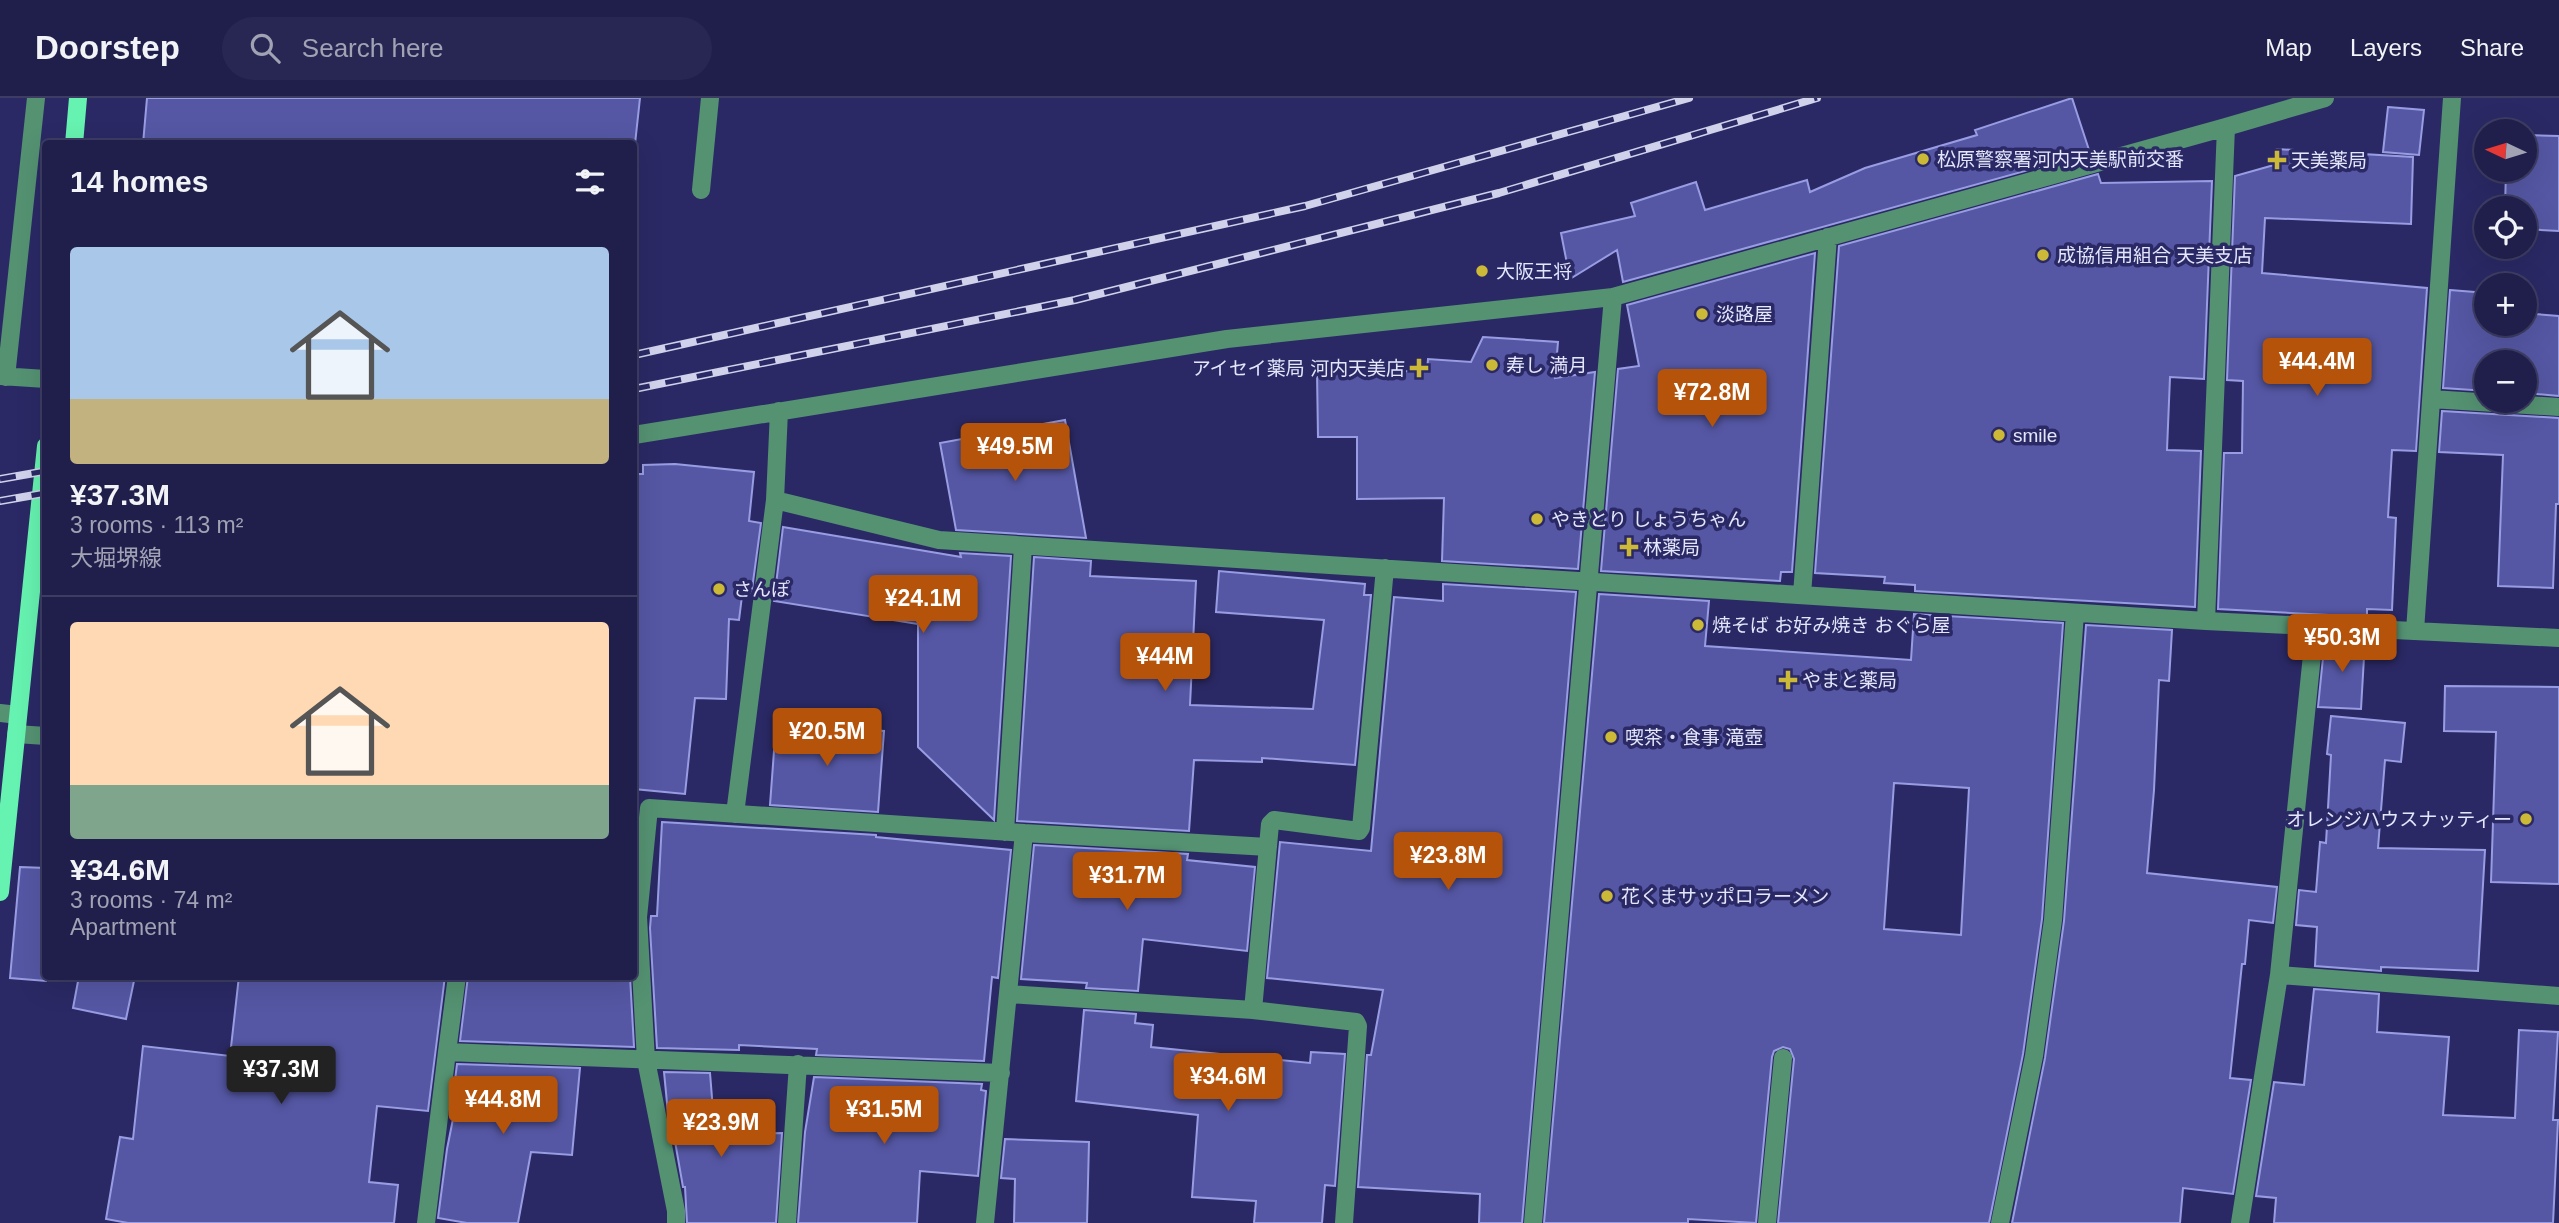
<!DOCTYPE html>
<html lang="en">
<head>
<meta charset="utf-8">
<style>
  body { margin:0; font-family:Arial,"Noto Sans JP",sans-serif; background:#282753; color:#f1f3f6; height:100vh; display:flex; flex-direction:column; font-size:26px; white-space:nowrap }
  * { box-sizing:border-box; margin:0 }
  p { font-size:23px; color:#a2a2b5 }
  .icon { flex:none; width:38px; height:38px; fill:none; stroke:currentColor; stroke-width:2; stroke-linecap:round; stroke-linejoin:round }
  .map { position:relative; flex:1; overflow:hidden }
  .sheet { position:absolute; left:42px; top:42px; width:595px; height:840px; display:flex; flex-direction:column; background:#201f4c; border-radius:7px; box-shadow:0 7px 28px #0002,0 0 0 2px #3d3d64 }
  .sheet>* { flex:none }
  .needle { width:46px; rotate:274deg }
  .fabs { position:absolute; left:2474px; top:21px; display:grid; gap:14px }
  .fabs a { display:grid; place-items:center; width:63px; height:63px; border-radius:50%; background:#201f4c; box-shadow:0 7px 28px #0002,0 0 0 2px #3d3d64; font-size:35px }
  .price { position:absolute; translate:-50% -60px; padding:0 16px; border-radius:7px; background:#b45309; color:#fff; font-size:23px; line-height:46px; filter:drop-shadow(0 2px 4px #0008) }
  .price::after { content:''; position:absolute; left:50%; top:42px; width:21px; height:16px; margin-left:-10px; background:inherit; clip-path:polygon(0 0,100% 0,50% 100%) }
  .price.current { background:#222; color:#fff }
  ul { padding:0; list-style:none }
  li { display:grid; align-content:center; gap:14px; height:371px; padding:0 28px }
  li+li { border-top:2px solid #3d3d64 }
  li span { display:grid; place-items:center; height:217px; border-radius:7px; color:#555 }
  li>.icon { margin-inline-start:auto }
  span .icon { width:126px; height:126px; fill:#fffc; stroke-width:1 }
  li b { font-size:30px }
  h2 { display:flex; justify-content:space-between; align-items:center; height:84px; padding:0 28px; font-size:30px }
  header { display:flex; align-items:center; gap:42px; box-sizing:border-box; height:98px; padding:0 35px; background:#201f4c; border-bottom:2px solid #3d3d64 }
  header strong { font-size:33px }
  nav { display:flex; gap:38px; margin-inline-start:auto; font-size:24px }
  .search { width:490px; height:63px; background:#282753; display:flex; align-items:center; gap:18px; box-sizing:border-box; padding:0 24px; border-radius:38px; color:#a2a2b5; font-size:26px }
  .map>svg:first-child { display:block }
</style>
</head>
<body>
<header>
<strong>Doorstep</strong>
<div class="search"><svg class="icon" aria-label="search" viewBox="0 0 24 24"><circle cx="10" cy="10" r="6"/><path d="M15 15l6 6"/></svg>Search here</div>
<nav><a>Map</a><a>Layers</a><a>Share</a></nav>
</header>
<div class="map">
<svg width="2559" height="1125" viewBox="0 0 2559 1125">
  <rect width="100%" height="100%" fill="#2b2965"/>
  <!-- building -->
  <path fill="#5557a4" stroke="#989de3" stroke-width="2" fill-rule="evenodd" d="M147,0H640L635,46H143Z
    M2072,0L2090,55L1623,184L1617,152L1570,181L1561,135L1635,118L1631,105L1696,84L1705,112L1807,82L1810,94L1865,70L1977,37L1975,32Z
    M2388,9L2424,12L2419,57L2383,54Z
    M2525,37L2559,38V133L2525,131V110H2505L2506,72H2525Z
    M2277,51L2413,59L2411,126L2265,120L2262,175L2427,190L2416,353L2392,352L2388,419L2396,420L2392,512L2367,511V519L2218,511L2224,355H2242L2243,283L2227,282L2235,78L2281,65Z
    M2098,76L2101,85L2212,83L2204,281L2170,279L2167,352L2201,353L2195,509L1915,493V487L1884,485L1885,479L1815,475L1839,148Z
    M1815,155L1792,474H1781L1780,483L1601,473L1618,271L1639,268L1627,207Z
    M2450,192L2487,195V226H2525V199L2537,200L2535,216L2559,218V298L2525,295V264H2487V293L2443,290Z
    M1483,239L1558,244L1555,280L1595,274L1578,471L1442,463L1444,400L1357,401V339H1318L1317,274L1427,273L1428,261L1471,264Z
    M2442,313L2559,320V406H2556L2553,490L2498,488L2503,357L2439,354Z
    M1065,322L1086,440L956,432L940,345Z
    M675,366L754,374L749,423L761,425L751,499L742,498L739,522L729,521L726,601L695,600L685,696L634,691V376H643V367Z
    M783,429L961,459L960,455L1011,458L994,722L918,649V526L774,503Z
    M1034,459L1091,463L1090,478L1196,483L1190,607L1313,611L1324,522L1216,514L1219,473L1365,486L1364,497H1371L1355,667L1262,660V664L1194,662L1189,733L1017,723Z
    M1443,486L1576,494L1522,1125H1479L1480,1096L1358,1089L1367,957H1371L1383,892L1267,880L1280,744L1371,753L1394,499L1443,503Z
    M1599,496L1709,503L1705,548L1911,562L1914,516L2063,525L2042,821L2023,956L1989,1125H1778L1794,961L1790,951L1783,949L1774,953L1772,959L1756,1125L1688,1121V1125H1544ZM1894,685L1969,690L1961,837L1884,831Z
    M2086,527L2172,532L2169,583L2159,582L2154,692L2147,775L2277,789L2273,825L2249,822L2245,866H2242L2230,980L2251,982L2233,1096L2183,1090L2180,1125H2012L2045,960L2064,823Z
    M2325,540L2365,542L2361,611L2318,609Z
    M2445,588L2559,589V786L2491,784L2496,634L2444,633Z
    M2331,618L2405,625L2401,664L2385,662L2378,750L2485,752L2478,873L2381,869V873L2315,868L2317,829L2296,827L2299,792L2316,794L2320,744L2326,745L2331,657L2327,656Z
    M776,626L884,633L878,714L770,707Z
    M662,724L876,737V739L1011,752L998,880L992,879L984,963L816,957L817,951L739,947V952L657,950L650,830L651,818H657Z
    M1034,747L1188,756L1187,762L1255,769L1247,853L1143,841L1138,893L1086,890L1087,885L1021,881Z
    M20,769L46,770V883L10,880Z
    M79,878H135L126,921L73,910Z
    M239,878H445L428,1013L377,1008L369,1084L398,1087L394,1125H128L106,1121L120,1039L133,1041L143,948L230,958Z
    M468,878H630L634,949L460,943Z
    M2314,891L2379,896L2377,934L2449,939L2443,1017L2515,1020L2519,932L2558,934L2553,1022H2558L2553,1125H2274L2276,1100L2256,1098L2274,984L2304,987Z
    M1084,912L1136,916L1135,925L1153,927L1151,949L1310,965L1311,954L1345,956L1335,1088L1325,1087L1322,1125H1254L1256,1103L1192,1099L1198,1017L1076,1003Z
    M457,966L580,970L572,1057L531,1054L518,1125H467L438,1120L447,1051L454,1016L451,1015Z
    M664,974L710,975L715,1037L782,1035L776,1125H687L685,1089H683L670,1015H668Z
    M814,979L982,986L981,992L986,993L978,1078L920,1073L917,1125H798L805,1034Z
    M1005,1041L1089,1044L1087,1125H1014L1015,1081L1001,1080Z"/>
  <g fill="none" stroke-linecap="round" stroke-linejoin="round">
    <!-- minor -->
    <path stroke="#549272" stroke-width="18" d="M2226,29L2325,0
      M701,92L710,0
      M0,278L46,281
      M6,279L36,0
      M2431,301L2559,309
      M634,337L1227,241L1613,199L2226,29L2206,523
      M775,402L939,442L2206,523L2559,540
      M1802,497L1828,139
      M2415,533L2452,0
      M0,615L18,617
      M16,636L46,638
      M735,716L775,402L779,313
      M1005,734L1023,448
      M1024,735L1268,749
      M2279,877L2559,898
      M1008,896L1253,912L1356,924L1358,928L1344,1125
      M1253,912L1270,726L1274,722L1359,733L1361,730L1385,470
      M447,954L457,878
      M426,1125L447,954L1001,975
      M676,1125V1113L646,962L638,819L649,710L1024,735L985,1125
      M787,1125L798,966
      M1533,1125L1613,199
      M1767,1125L1783,960
      M2000,1125L2034,958L2053,822L2075,515
      M2240,1125L2279,877L2315,528"/>
    <!-- major -->
    <path stroke="#66f2b0" stroke-width="18" d="M74,46L78,0
      M0,794L46,348"/>
    <!-- rail casing -->
    <g stroke="#d0d2ec" stroke-width="8">
      <path id="rail" d="M634,257L1305,108L1689,0
        M634,291L1075,202L1499,95L1817,0
        M0,381L46,373
        M0,403L46,395"/>
    </g>
    <!-- rail -->
    <use href="#rail" stroke="#2b2965" stroke-width="5" stroke-dasharray="16" stroke-linecap="butt"/>
  </g>
  <!-- markers -->
  <g fill="#cdb938" stroke="#2b2965" stroke-width="2.5">
    <circle cx="1923" cy="61" r="7"/>
    <path d="M2273.5 51.5h7v7h7v7h-7v7h-7v-7h-7v-7h7z"/>
    <circle cx="2043" cy="157" r="7"/>
    <circle cx="1482" cy="173" r="7"/>
    <circle cx="1702" cy="216" r="7"/>
    <circle cx="1492" cy="267" r="7"/>
    <path d="M1415.5 259.5h7v7h7v7h-7v7h-7v-7h-7v-7h7z"/>
    <circle cx="1999" cy="337" r="7"/>
    <circle cx="1537" cy="421" r="7"/>
    <path d="M1625.5 438.5h7v7h7v7h-7v7h-7v-7h-7v-7h7z"/>
    <circle cx="719" cy="491" r="7"/>
    <circle cx="1698" cy="527" r="7"/>
    <path d="M1784.5 571.5h7v7h7v7h-7v7h-7v-7h-7v-7h7z"/>
    <circle cx="1611" cy="639" r="7"/>
    <circle cx="2526" cy="721" r="7"/>
    <circle cx="1607" cy="798" r="7"/>
  </g>
  <g text-anchor="middle" stroke-width="7" stroke-linejoin="round" paint-order="stroke">
    <!-- poi labels -->
    <g font-size="19" fill="#e3e6fc" stroke="#2b2965" text-anchor="start">
      <text x="1937" y="68">松原警察署河内天美駅前交番</text>
      <text x="2291" y="69">天美薬局</text>
      <text x="2057" y="164">成協信用組合 天美支店</text>
      <text x="1496" y="180">大阪王将</text>
      <text x="1716" y="223">淡路屋</text>
      <text x="1506" y="274">寿し 満月</text>
      <text x="1405" y="277" text-anchor="end">アイセイ薬局 河内天美店</text>
      <text x="2013" y="344">smile</text>
      <text x="1551" y="428">やきとり しょうちゃん</text>
      <text x="1643" y="456">林薬局</text>
      <text x="733" y="498">さんぽ</text>
      <text x="1712" y="534">焼そば お好み焼き おぐら屋</text>
      <text x="1802" y="589">やまと薬局</text>
      <text x="1625" y="646">喫茶・食事 滝壺</text>
      <text x="2512" y="728" text-anchor="end">オレンジハウスナッティー</text>
      <text x="1621" y="805">花くまサッポロラーメン</text>
    </g>
  </g>
</svg>
<div class="fabs">
<a><svg class="needle" viewBox="-14 -14 28 28"><path d="M0-13l5 13h-10z" fill="#e53935"/><path d="M0 13l5-13h-10z" fill="#a2a2b5"/></svg></a>
<a><svg class="icon" aria-label="locate" viewBox="0 0 24 24"><circle cx="12" cy="12" r="6"/><path d="M12 2v4M12 18v4M2 12h4M18 12h4"/></svg></a>
<a>+</a>
<a>−</a>
</div>
<b class="price" style="left:2317px;top:300px">¥44.4M</b>
<b class="price" style="left:1712px;top:331px">¥72.8M</b>
<b class="price" style="left:1015px;top:385px">¥49.5M</b>
<b class="price" style="left:923px;top:537px">¥24.1M</b>
<b class="price" style="left:2342px;top:576px">¥50.3M</b>
<b class="price" style="left:1165px;top:595px">¥44M</b>
<b class="price" style="left:827px;top:670px">¥20.5M</b>
<b class="price" style="left:1448px;top:794px">¥23.8M</b>
<b class="price" style="left:1127px;top:814px">¥31.7M</b>
<b class="price current" style="left:281px;top:1008px">¥37.3M</b>
<b class="price" style="left:1228px;top:1015px">¥34.6M</b>
<b class="price" style="left:503px;top:1038px">¥44.8M</b>
<b class="price" style="left:884px;top:1048px">¥31.5M</b>
<b class="price" style="left:721px;top:1061px">¥23.9M</b>
<section class="sheet">
<h2>14 homes<svg class="icon" aria-label="filters" viewBox="0 0 24 24"><path d="M4 7h16M4 17h16"/><circle cx="9" cy="7" r="2"/><circle cx="15" cy="17" r="2"/></svg></h2>
<ul>
<li><span style="background:linear-gradient(#a9c7e8 70%,#c2b280 0)"><svg class="icon" aria-label="home" viewBox="0 0 24 24"><path d="M3 11l9-7 9 7M6 9v11h12V9"/></svg></span><div><b>¥37.3M</b><p>3 rooms · 113 m²</p><p>大堀堺線</p></div></li>
<li><span style="background:linear-gradient(#ffd9b3 75%,#7fa58c 0)"><svg class="icon" aria-label="home" viewBox="0 0 24 24"><path d="M3 11l9-7 9 7M6 9v11h12V9"/></svg></span><div><b>¥34.6M</b><p>3 rooms · 74 m²</p><p>Apartment</p></div></li>
</ul>
</section>
</div>
</body>
</html>
